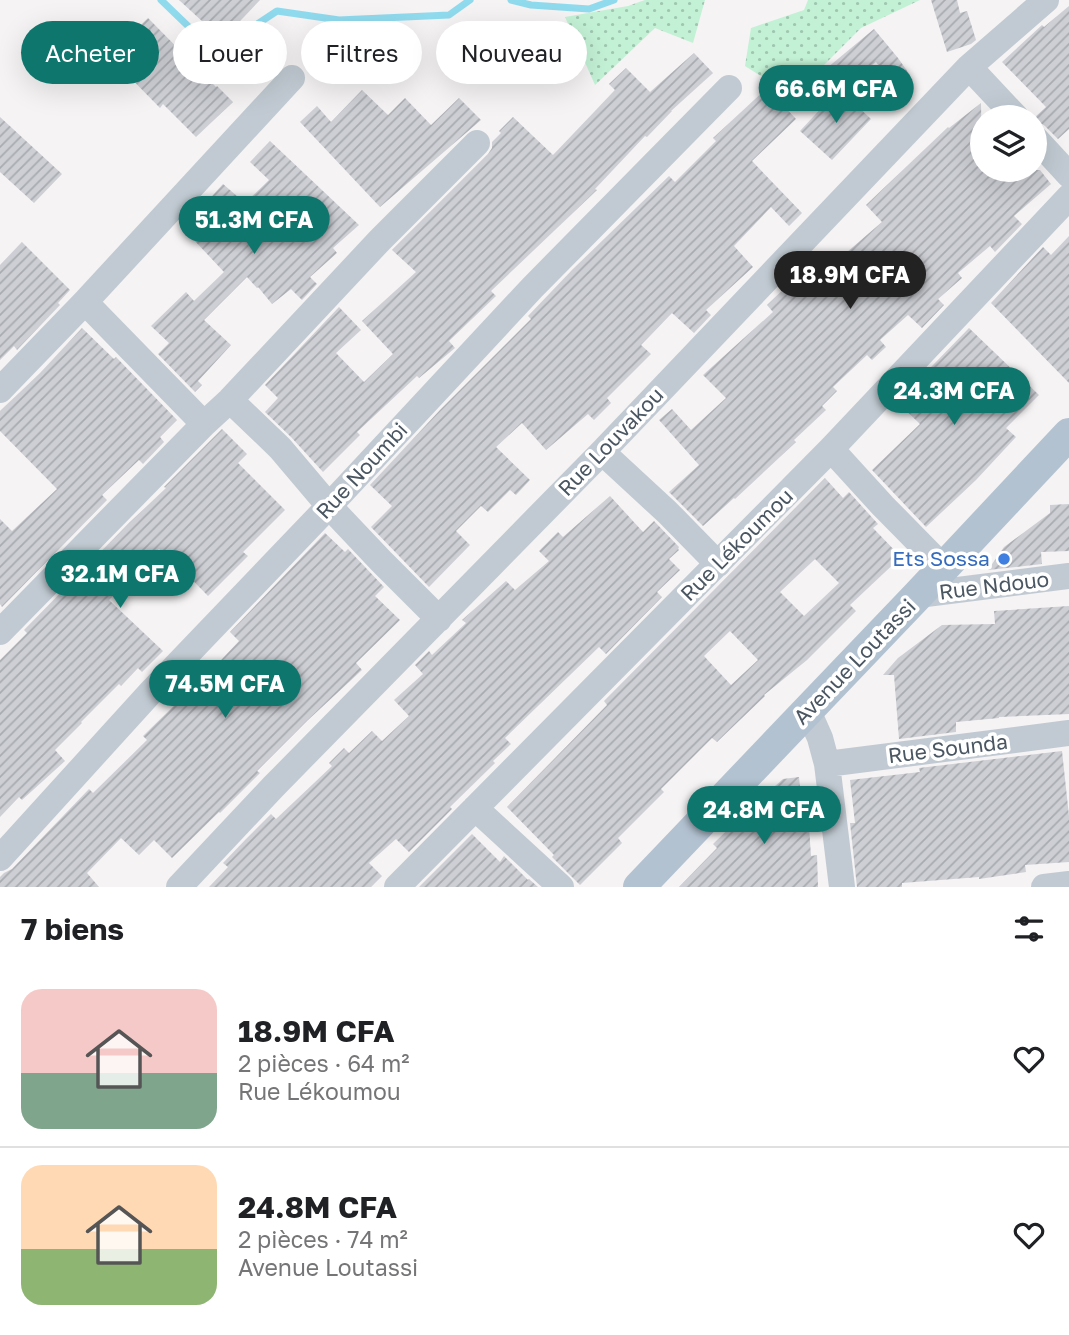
<!DOCTYPE html>
<html lang="fr">
<head>
<meta charset="utf-8">
<style>
  body { margin:0; font-family:"Golos Text",sans-serif; background:#f2f2f2; color:#202124; height:100vh; display:flex; flex-direction:column; font-size:26px; white-space:nowrap }
  * { box-sizing:border-box; margin:0 }
  p { font-size:23px; color:#757577 }
  .icon { flex:none; width:38px; height:38px; fill:none; stroke:currentColor; stroke-width:2; stroke-linecap:round; stroke-linejoin:round }
  .map { position:relative; height:887px; overflow:hidden }
  .drawer { display:flex; flex-direction:column; background:#fff; flex:1 }
  .drawer>* { flex:none }
  .guide { position:absolute; left:21px; top:21px; width:700px; height:63px; display:flex; gap:14px }
  .controls { position:absolute; left:970px; top:105px; display:grid; gap:14px }
  .controls a { display:grid; place-items:center; width:77px; height:77px; border-radius:50%; background:#fff; box-shadow:0 7px 28px #0002; font-size:35px }
  .price { position:absolute; translate:-50% -60px; padding:0 16px; border-radius:24px; background:#0f766e; color:#fff; font-size:23px; line-height:46px; filter:drop-shadow(0 2px 4px #0008) }
  .price::after { content:''; position:absolute; left:50%; top:42px; width:21px; height:16px; margin-left:-10px; background:inherit; clip-path:polygon(0 0,100% 0,50% 100%) }
  .price.active { background:#222; color:#fff }
  ul { padding:0; list-style:none }
  li { display:flex; align-items:center; gap:21px; height:175px; padding:0 21px }
  li+li { border-top:2px solid #e0e0e0 }
  li span { display:grid; place-items:center; flex:none; width:196px; height:140px; border-radius:21px; color:#555 }
  li>.icon { margin-inline-start:auto }
  span .icon { width:84px; height:84px; fill:#fffc; stroke-width:1 }
  li b { font-size:30px }
  h2 { display:flex; justify-content:space-between; align-items:center; height:84px; padding:0 21px; font-size:30px }
  .chip { padding:0 24px; border-radius:32px; background:#fff; box-shadow:0 7px 28px #0002; font-size:24px; line-height:63px }
  .chip.active { background:#0f766e; color:#fff }
  .map>svg:first-child { display:block }
</style>
</head>
<body>
<div class="map">
<svg width="1069" height="887" viewBox="0 0 1069 887">
  <defs>
    <pattern id="grass-dots" width="8" height="8" patternUnits="userSpaceOnUse" patternTransform="scale(1.75)"><rect width="8" height="8" fill="#c3f1d5"/><path d="M2 2h.1M6 6h.1" fill="none" stroke="#a0c6b0" stroke-width="1.8" stroke-linecap="round"/></pattern>
    <pattern id="building-hatch" width="6" height="6" patternUnits="userSpaceOnUse" patternTransform="scale(1.75)"><rect width="6" height="6" fill="#cdcfd5"/><path d="M-1 1l2-2M0 6l6-6M5 7l2-2" fill="none" stroke="#a8abb0"/></pattern>
  </defs>
  <rect width="100%" height="100%" fill="#f5f3f3"/>
  <!-- grass -->
  <path fill="url(#grass-dots)" d="M645,0H705L693,43L655,28L595,85L565,17L628,6Z
    M808,0H920L861,28L793,96L745,66L751,28L804,10Z"/>
  <g fill="none" stroke-linecap="round" stroke-linejoin="round">
    <!-- stream -->
    <path stroke="#90daee" stroke-width="7" d="M161,0L215,52L277,11L339,20L449,15L470,0
      M511,0L531,5L589,9L614,0"/>
  </g>
  <!-- building -->
  <path fill="url(#building-hatch)" fill-rule="evenodd" d="M179,0H260L220,42L201,24L203,22Z
    M931,0H957L960,13L967,11L976,40L971,44L947,52Z
    M1069,6V129L1058,139L1045,126L1039,122H1034V118L1046,107L1002,62L1042,25L1044,27Z
    M148,18L216,87L217,86L233,102L196,137L163,104L160,108L109,56Z
    M874,29L898,58L910,75L893,86L876,62L844,88L827,68Z
    M466,34L504,37L503,57H497L492,77L472,71L477,55L464,54Z
    M694,53L713,73L671,111H672L647,137L645,136L595,189L597,190L491,291L496,296L449,341L455,348L419,378L417,376L357,432L360,435L323,472L291,437L265,412L278,398L265,385L339,307L361,330L336,353L364,382L393,354L362,321L416,272L392,250L488,154L492,148V142L501,133L499,131L513,117L553,155L615,90L609,84L626,68L650,92Z
    M767,88L796,119L752,161L802,213L789,226L771,207L734,246L753,267L706,310L711,315L694,333L672,313L641,345L651,354L607,398L611,403L594,420L588,414L546,450L522,423L496,447L530,480L516,495L510,490L488,512L481,506L456,531L470,545L429,587L371,527L392,506L370,485L440,410L531,319L528,316L572,270L669,176L675,182L716,141L713,138Z
    M839,89L871,119L832,160L800,131Z
    M362,90L388,115L405,98L431,125L459,98L481,120L380,207L300,122L317,106L331,122Z
    M981,103L982,170H1040L1051,184L1014,216L1022,224L995,252L990,246L958,273L962,278L938,299L944,305L922,328L908,315L880,340L886,347L872,360L867,355L833,387L837,391L822,406L826,410L794,440L796,442L735,499L734,498L703,526L669,492L699,465L659,420L672,409L691,430L726,398L703,375L773,312L767,305L808,266L818,277L882,222L866,205L948,127L949,128Z
    M0,117L62,174L34,203L0,172Z
    M270,141L359,225L333,248L337,253L310,277L317,284L302,300L291,289L272,304L258,287L257,288L247,277L204,320L231,345L198,381L202,385L195,392L158,354L169,343L151,326L186,292L194,301L224,272L193,239L216,217L203,206L223,184L245,203L269,180L250,162Z
    M1069,236V383L991,303L1043,247L1051,255Z
    M22,242L70,290L58,303L60,305L17,350L14,346L0,360V265Z
    M82,328L114,359L116,357L177,420L160,437L164,442L143,464L139,460L102,495L107,500L2,607L0,604V519L12,531L57,489L0,431V411L40,373Z
    M969,328L1039,395L1006,428L1016,437L976,480L926,527L872,470L920,424L897,402Z
    M222,429L247,454L238,463L285,510L243,552L248,556L208,596L164,551L162,552L159,549L109,600L163,651L142,672L138,668L121,686L119,684L81,722L82,723L55,750L65,761L22,800L19,797L0,817V660L27,633L24,630L130,522L166,488L164,487Z
    M825,478L843,498L849,492L878,524L873,528L901,557L850,605L856,611L807,660L764,695L765,696L717,742L712,738L661,789L664,792L618,838L622,843L580,885L552,857L554,855L507,807L607,705L604,701ZM815,559L839,583L804,616L780,592ZM730,631L758,660L731,685L704,656Z
    M610,496L643,532L654,521L679,547L678,549L679,550L669,559L680,570L657,592L662,597L606,654L599,647L505,738L511,744L493,761L495,763L450,807L452,809L409,852L396,839L369,863L382,876L371,887H209L228,867L223,863L246,839L271,814L276,819L332,766L329,763L344,748L349,753L372,731L382,741L409,716L394,700L423,674L415,665L429,651L432,655L466,623L462,620L506,581L515,590L549,561L539,551L558,532L563,537Z
    M1069,504V551L1041,552L1042,564L988,570L1004,547L1050,513V505Z
    M325,533L345,552L348,549L384,587L375,596L400,620L356,663L362,670L308,720L257,771L260,773L220,813L219,812L172,858L154,840L139,855L121,838L87,873L99,887H0V877L4,873L12,869L89,789L93,793L147,740L143,736L189,691L190,693L239,641L230,632Z
    M1069,606V714L999,717V718L956,722V732L899,739L894,675H883L898,658L942,625L995,624L994,611Z
    M1062,751L1069,816V862L1025,865L1026,872L979,879V877L902,883V887H857L850,823H855L850,780L920,772L919,768Z
    M799,777L801,797H807L811,856L817,855L818,887H679L717,848L713,844L757,801V802L783,779Z
    M472,834L500,862L504,856L528,880L529,879L538,887H419Z"/>
  <g fill="none" stroke-linecap="round" stroke-linejoin="round">
    <!-- minor -->
    <path stroke="#c1cad2" stroke-width="26" d="M969,67L1016,117
      M1034,137L1069,175
      M85,302L204,424
      M0,390L85,302L292,78
      M230,400L280,448L329,506L381,561L439,619
      M831,449L883,506L944,568
      M602,452L667,512L718,564
      M918,595L1069,576
      M0,632L204,424L230,400L380,240L477,143
      M808,711L820,738L827,764L842,887
      M827,764L1069,733
      M475,808L561,887
      M0,858L150,693L329,506L532,288L729,88
      M179,887L273,787L602,452L969,67L1046,0
      M397,887L831,449L1069,197
      M1044,887L1069,884"/>
    <!-- major -->
    <path stroke="#b3c2d1" stroke-width="32" d="M639,887L918,595L1069,434"/>
  </g>
  <!-- markers -->
  <circle fill="#3f7fe0" stroke="#fff" stroke-width="2.5" cx="1004" cy="559" r="7"/>
  <g text-anchor="middle" stroke-width="7" stroke-linejoin="round" paint-order="stroke">
    <!-- street labels -->
    <g font-size="21" fill="#4a5661" stroke="#fff">
      <text transform="translate(611 442) rotate(-46)" y="7">Rue Louvakou</text>
      <text transform="translate(362 471) rotate(-47)" y="7">Rue Noumbi</text>
      <text transform="translate(737 545) rotate(-45)" y="7">Rue Lékoumou</text>
      <text transform="translate(994 586) rotate(-7)" y="7">Rue Ndouo</text>
      <text transform="translate(855 662) rotate(-46)" y="7">Avenue Loutassi</text>
      <text transform="translate(948 749) rotate(-7)" y="7">Rue Sounda</text>
    </g>
    <!-- shop labels -->
    <g font-size="21" fill="#366cbe" stroke="#fff" text-anchor="end">
      <text x="990" y="566">Ets Sossa</text>
    </g>
  </g>
</svg>
<div class="controls">
<a><svg class="icon" aria-label="layers" viewBox="0 0 24 24"><path d="M12 4l9 5-9 5-9-5zM3 14l9 5 9-5"/></svg></a>
</div>
<b class="price" style="left:836px;top:125px">66.6M CFA</b>
<b class="price" style="left:254px;top:256px">51.3M CFA</b>
<b class="price active" style="left:850px;top:311px">18.9M CFA</b>
<b class="price" style="left:954px;top:427px">24.3M CFA</b>
<b class="price" style="left:120px;top:610px">32.1M CFA</b>
<b class="price" style="left:225px;top:720px">74.5M CFA</b>
<b class="price" style="left:764px;top:846px">24.8M CFA</b>
<div class="guide">
<a class="chip active">Acheter</a>
<a class="chip">Louer</a>
<a class="chip">Filtres</a>
<a class="chip">Nouveau</a>
</div>
</div>
<section class="drawer">
<h2>7 biens<svg class="icon" aria-label="filters" viewBox="0 0 24 24"><path d="M4 7h16M4 17h16"/><circle cx="9" cy="7" r="2"/><circle cx="15" cy="17" r="2"/></svg></h2>
<ul>
<li><span style="background:linear-gradient(#f6c9c9 60%,#7fa58c 0)"><svg class="icon" aria-label="home" viewBox="0 0 24 24"><path d="M3 11l9-7 9 7M6 9v11h12V9"/></svg></span><div><b>18.9M CFA</b><p>2 pièces · 64 m²</p><p>Rue Lékoumou</p></div><svg class="icon" aria-label="heart" viewBox="0 0 24 24"><path d="M12 20l-8-8c-3-5 5-10 8-4 3-6 11-1 8 4z"/></svg></li>
<li><span style="background:linear-gradient(#ffd9b3 60%,#8fb573 0)"><svg class="icon" aria-label="home" viewBox="0 0 24 24"><path d="M3 11l9-7 9 7M6 9v11h12V9"/></svg></span><div><b>24.8M CFA</b><p>2 pièces · 74 m²</p><p>Avenue Loutassi</p></div><svg class="icon" aria-label="heart" viewBox="0 0 24 24"><path d="M12 20l-8-8c-3-5 5-10 8-4 3-6 11-1 8 4z"/></svg></li>
</ul>
</section>
</body>
</html>
